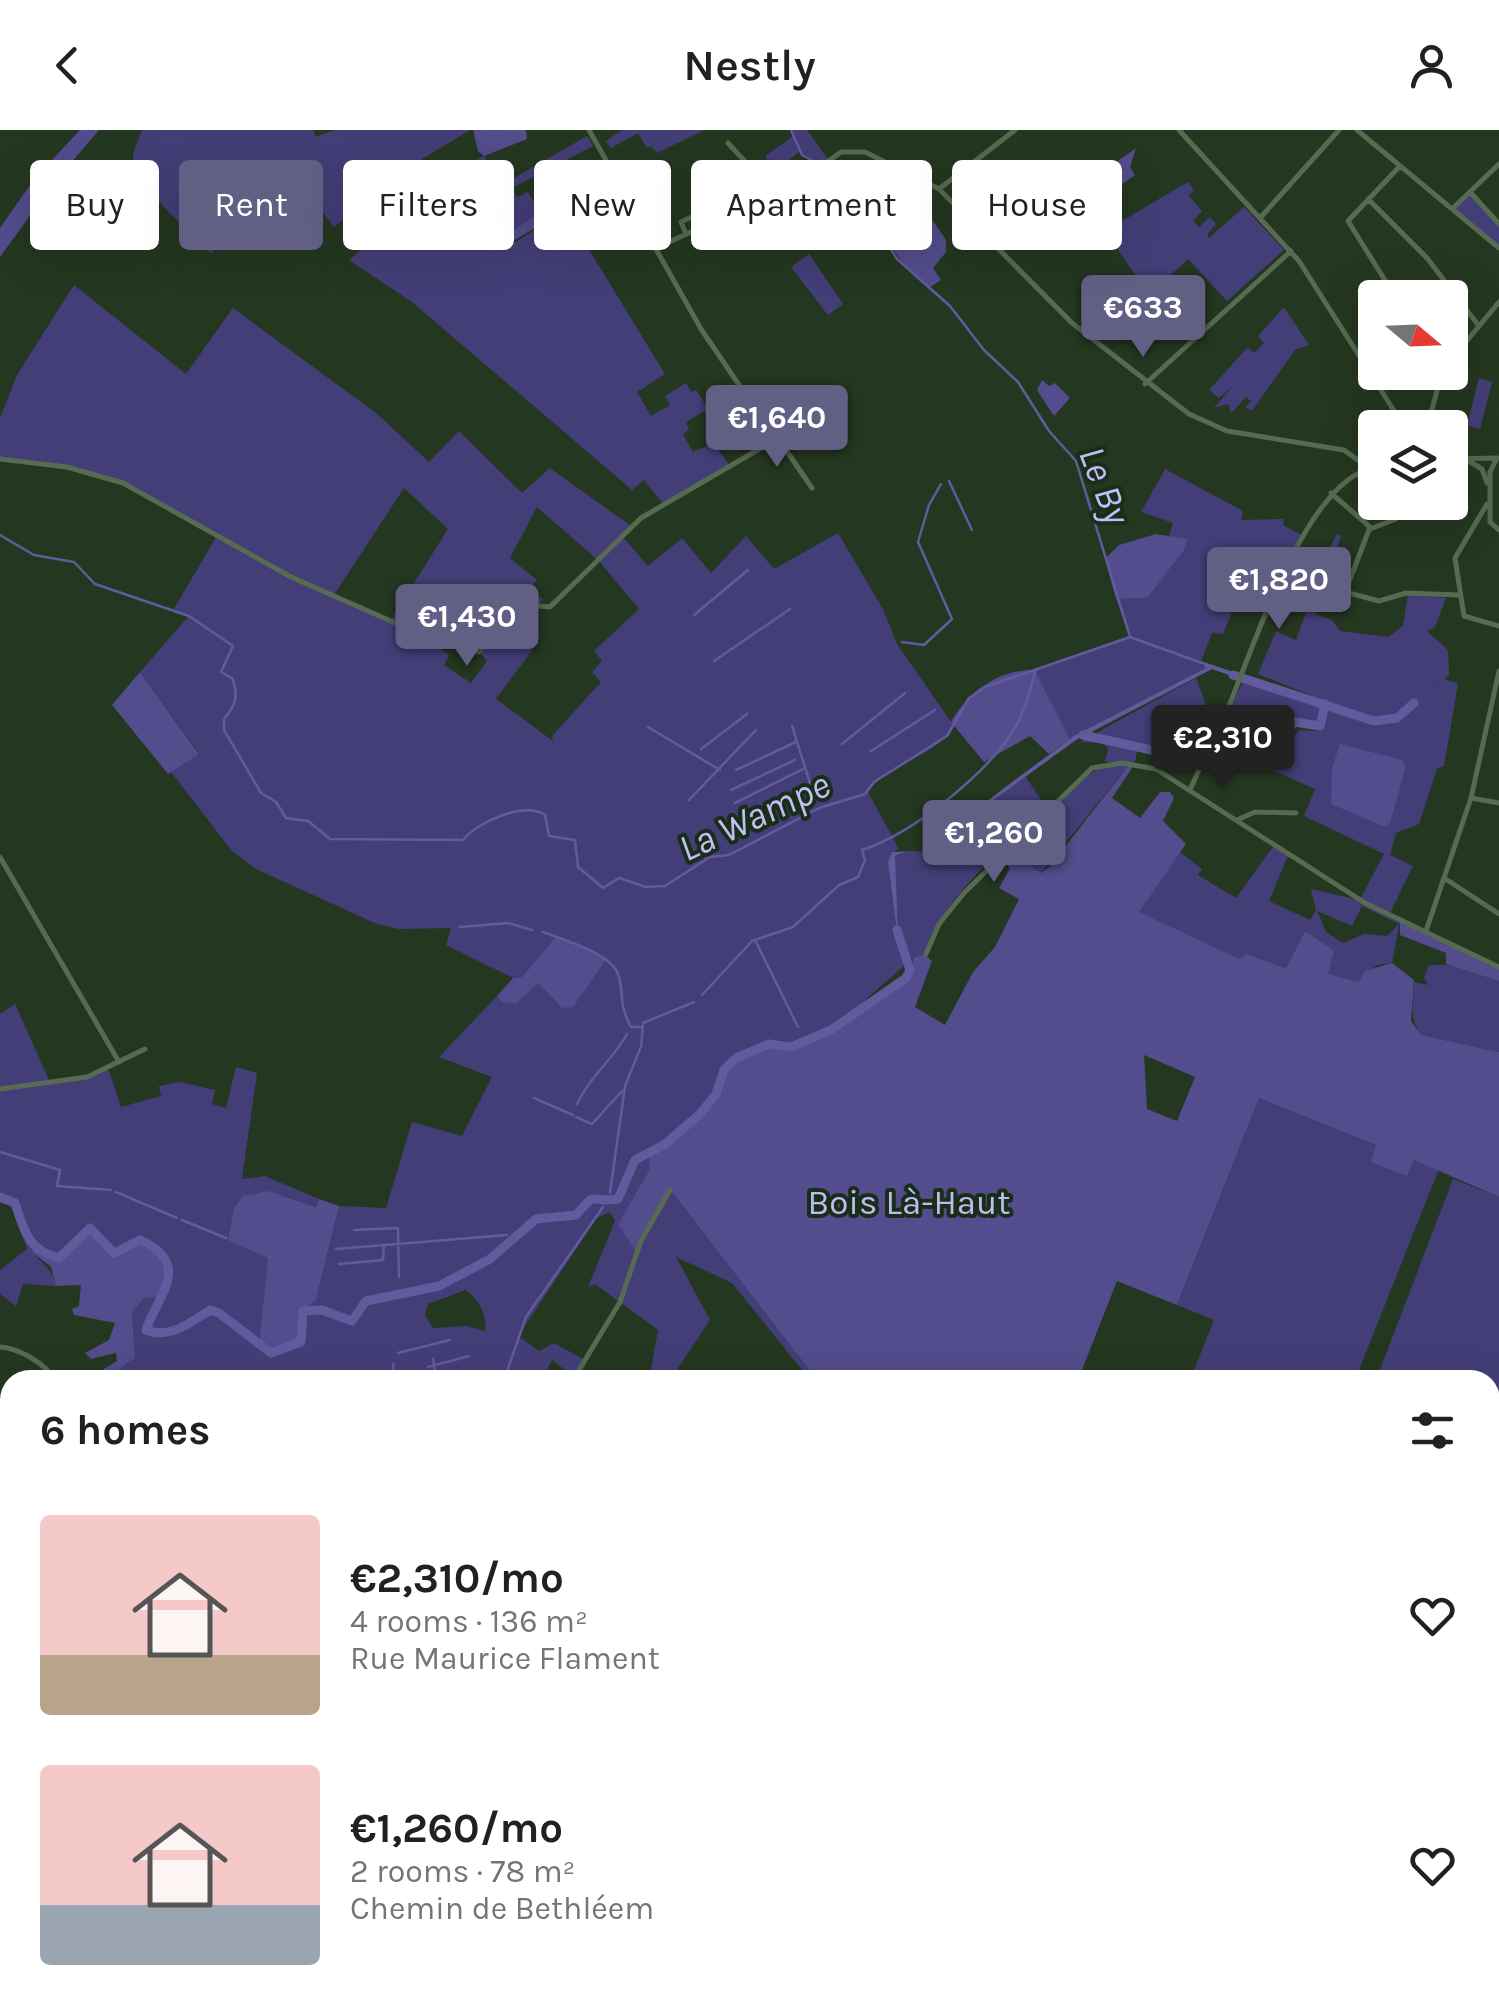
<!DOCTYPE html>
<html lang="en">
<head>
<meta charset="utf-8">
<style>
  body { margin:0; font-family:Karla,sans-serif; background:#f6f6f6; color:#202124; height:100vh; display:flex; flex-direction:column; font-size:38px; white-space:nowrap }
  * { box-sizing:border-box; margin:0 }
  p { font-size:32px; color:#757577 }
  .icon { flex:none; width:55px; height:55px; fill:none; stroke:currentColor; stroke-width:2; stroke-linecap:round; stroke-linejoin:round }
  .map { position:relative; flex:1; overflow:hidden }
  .panel { position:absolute; left:0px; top:1240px; width:1500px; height:640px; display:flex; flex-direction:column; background:#fff; border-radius:30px 30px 0 0; box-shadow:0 10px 40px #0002 }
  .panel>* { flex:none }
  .banner { position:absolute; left:30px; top:30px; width:1440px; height:90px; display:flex; gap:20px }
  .needle { width:65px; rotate:109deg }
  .tools { position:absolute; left:1358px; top:150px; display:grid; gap:20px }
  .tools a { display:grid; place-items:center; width:110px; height:110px; border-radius:10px; background:#fff; box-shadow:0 10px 40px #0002; font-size:50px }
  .price { position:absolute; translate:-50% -85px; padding:0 22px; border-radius:10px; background:#616084; color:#fff; font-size:32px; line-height:65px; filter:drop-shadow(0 2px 5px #0008) }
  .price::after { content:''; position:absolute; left:50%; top:60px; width:30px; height:22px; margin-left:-15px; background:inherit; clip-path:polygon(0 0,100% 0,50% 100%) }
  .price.current { background:#222; color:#fff }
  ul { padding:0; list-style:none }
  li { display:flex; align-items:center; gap:30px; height:250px; padding:0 40px }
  li span { display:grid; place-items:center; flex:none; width:280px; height:200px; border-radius:10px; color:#555 }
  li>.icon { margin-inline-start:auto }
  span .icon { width:120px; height:120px; fill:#fffc; stroke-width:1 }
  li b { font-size:42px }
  h2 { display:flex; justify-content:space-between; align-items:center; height:120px; padding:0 40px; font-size:42px }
  .chip { padding:0 35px; border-radius:10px; background:#fff; box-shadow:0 10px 40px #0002; font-size:35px; line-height:90px }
  .chip.current { background:#616084; color:#fff }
  header { display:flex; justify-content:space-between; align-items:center; height:130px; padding:0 40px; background:#fff; font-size:45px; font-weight:600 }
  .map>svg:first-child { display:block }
</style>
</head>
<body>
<header><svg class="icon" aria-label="back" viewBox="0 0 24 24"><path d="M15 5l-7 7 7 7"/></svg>Nestly<svg class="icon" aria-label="person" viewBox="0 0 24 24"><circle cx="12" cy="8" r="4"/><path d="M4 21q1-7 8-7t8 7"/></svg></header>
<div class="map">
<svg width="1499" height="1880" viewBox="0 0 1499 1880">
  <rect width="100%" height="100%" fill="#243720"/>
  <!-- green -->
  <path fill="#443e78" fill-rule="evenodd" d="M142,0H313L316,7L334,0H470L399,43L334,97L291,41L211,123C194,106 134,53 133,32C132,22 139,9 142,0Z
    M622,0H704L657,23L651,16L647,18L638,3L611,18L606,11Z
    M791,0H807L829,31L822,37L800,21L789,30L802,51L794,55L784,40L777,44L765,26L792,7Z
    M587,6L593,16L512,58L517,67L528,62L540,83L504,111L509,116L573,76L585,113L665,244L637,262L651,286L670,275L665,266L686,253L691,262L696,260L708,279L686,292L689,300L683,304L693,322L714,313L730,336L663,374L644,350L632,360L412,172L349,130L412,75L413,79C435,82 442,63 453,46L450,43L484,26L502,55Z
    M1188,52L1194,61L1188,65L1202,81L1193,91L1199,97L1210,87L1216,94L1207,104L1209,108L1244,77L1284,120L1227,171L1188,129L1149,165L1105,101Z
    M1471,63L1499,94V118L1452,79Z
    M809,124L843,174L828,185L791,137Z
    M74,155L186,244L233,178L376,283L429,332L459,301L522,363L550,338L631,396L622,406L648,436L682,408L711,443L746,406L774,439L838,403L883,479L897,514L954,596C935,628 888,633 868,662L899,719L892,722L888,732L898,810L893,728L909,721L940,723L954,713L970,687L1025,646L1046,677C1002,721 945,764 924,824L913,828L866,869L868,874L831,900L791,917L769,914L724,940C712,977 684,1004 650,1023V1041L618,1094L670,1060L817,1250H810L732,1153L676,1127L710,1190L670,1250H649L658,1200L595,1154L588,1157L615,1091L610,1082L597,1088L518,1206L539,1221L554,1213L585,1230L574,1247L552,1230L542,1250H104L135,1228L132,1181L144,1168L163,1167C170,1142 169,1132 149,1114H129L114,1123L82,1102L59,1128L33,1118C34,1131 53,1135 56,1156L23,1154L16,1176L0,1164V1140L27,1119L12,1076L0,1073V884L15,874L50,952L79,949L108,938L121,977L161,966L159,956L180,952L215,960L212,974L226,978L236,937L257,943L242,1049L265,1046L319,1069L317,1077C287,1069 257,1049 234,1078L269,1127L260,1216L279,1222L301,1211L303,1181L316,1170L339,1076L386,1078L412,992L462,1006L492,947L439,927L497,866L502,872L538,853L562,878L606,829L556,808L522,847L513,848L446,815L451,798L399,799L377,794L256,739L232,721L171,642L199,623L140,542L188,487L172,482L218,404L141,362L95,344L0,329V288L17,245ZM404,358L448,399L390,491L334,465ZM537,377L599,431L639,479L594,521L602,531L592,542L601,552L552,606L553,611L496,569L538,512L530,499L538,479L524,468L538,477L543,469L529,459L537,450L510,428ZM449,509L480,522L487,531L471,553L444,535L449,525L442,520ZM465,1160C478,1168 488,1185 485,1201L466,1196L433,1198L425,1185L428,1174Z
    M1284,177L1309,215L1295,220L1252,281L1246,277L1251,271L1246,267L1231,283L1228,274L1214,278L1233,256L1219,268L1209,260L1248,217L1254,223L1264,213L1258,206Z
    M1479,248L1492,252L1480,299L1467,295Z
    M1165,339L1243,381L1241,390L1284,389L1283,395L1303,406L1297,418L1324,429L1337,404L1341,406L1315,484L1332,490L1340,501L1388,507L1403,496L1408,464L1446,468L1435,497L1427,501L1448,520L1449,545L1429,562L1445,549L1458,554L1444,636L1437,639L1419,694L1396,703L1390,725L1413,736L1389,785L1400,790L1392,833L1377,835L1359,852L1328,845L1305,801L1286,838L1246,824L1240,829L1138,782L1180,722L1202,739L1198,745L1236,768L1275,714L1289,723L1269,771L1310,790L1316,780L1311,759L1360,770L1363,764L1384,724L1304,686L1315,659L1268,638L1299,600L1320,601L1327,577L1335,575L1258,544L1276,501L1296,510L1320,445L1290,434L1283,449L1237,435L1229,457L1241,461L1223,504L1212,503L1200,534L1208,537L1070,609L1035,540L1130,507L1116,469L1147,468L1186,410L1169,406L1173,393L1141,382ZM1362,776L1399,794L1387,806L1364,804L1343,813L1326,802L1317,781L1352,796Z
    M1196,548L1210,585L1205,608L1210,613L1198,624L1127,614L1096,603Z
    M1244,549L1323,577L1319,593L1291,591L1271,620L1257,626L1254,634L1221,642L1203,635Z
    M1089,607L1137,620L1135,632H1105L1108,618L1102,613L1080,612L1044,634Z
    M1129,635L1041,743L1009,721L1088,645L1100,638Z
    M1429,835H1452L1499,851V922L1421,905C1408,886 1414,874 1414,852L1428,855L1424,847Z
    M1259,968L1376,1015L1407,1045L1413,1030L1439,1039L1355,1250H1190L1214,1190L1177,1175Z
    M1453,1049L1499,1067V1548L1490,1544V1250H1376Z
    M312,1870H418L405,1880H296Z"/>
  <!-- forest -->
  <path fill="#534c8d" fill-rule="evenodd" d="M80,0H99L52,55L0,127V98L35,48Z
    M473,0H526L527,9L484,26L478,21Z
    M1136,18L1130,37L1135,45L1085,81L1070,65Z
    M449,46L465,68L438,87L432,77L413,79L416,69Z
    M573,59L577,63L573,76L506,115L504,107Z
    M863,77L895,94L927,82L946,110V122L933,138L941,150L930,157C901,143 891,105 863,89Z
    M1092,86L1104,102L1085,116L1066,120L1063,105Z
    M1151,163L1167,177L1164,196L1157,191L1128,206L1130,185Z
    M1042,250L1049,256L1055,253L1070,268L1054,286L1037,260Z
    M1156,404L1187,409L1184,420L1147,468L1116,469L1105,429L1119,415Z
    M1035,540L1070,609L1049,624L1030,606L984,632L951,592C968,562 998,539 1035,540Z
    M140,542L199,624L168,644L112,575Z
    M1340,614L1402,630L1406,636L1390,693L1385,697L1331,674L1332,638Z
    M1129,635H1134L1112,668L1140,688L1160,662H1170L1174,668L1163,691L1186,714L1139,782L1240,829L1246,824L1286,838L1305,801L1334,821L1328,844L1359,852L1365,841L1392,833L1414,850L1411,891L1421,905L1499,922V1067L1414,1030L1407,1046L1371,1032L1376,1015L1259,968L1177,1175L1117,1151L1078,1250H817L671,1061L637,1123L618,1094L649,1041L650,1023C674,1010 697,991 713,968C722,954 721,939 735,928C756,913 770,921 793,916C828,909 884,868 911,846L913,828L924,824L932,831L915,877L945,895L973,842L995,817L1019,769L999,758L1010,738L1000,729L1009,721L1041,743L1049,737ZM1144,925L1195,947L1177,991L1147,979Z
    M1400,790L1499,837V851L1446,834V823L1400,805Z
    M556,807L607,828L573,877L562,878L538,853L517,873L502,872L497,866L513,848L522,847Z
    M268,1061L316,1077L319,1069L339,1076L316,1170L303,1181L302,1210L271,1223L259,1216L268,1128L228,1110L234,1078L243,1066Z
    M90,1098L96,1099L114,1123L140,1110L159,1123L170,1143L164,1167L144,1168L132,1182L135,1228L104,1250H86L117,1231L116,1223L91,1229L85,1223L109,1210L115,1193L74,1185L72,1179L79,1176L81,1155L56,1156L51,1137L32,1122L34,1118L59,1128Z
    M1490,1681H1499V1781L1490,1778Z"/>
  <!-- water -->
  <path fill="#615b9d" d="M1201,531L1242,545L1240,549L1212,539L1076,610L970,687L945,721H909L895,726L898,810L888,732L892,722L941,720L963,689L1074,606L1206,538Z
    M1265,582L1283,589L1269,596L1261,616L1246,615L1256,625L1254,629L1241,625L1222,639L1221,634L1209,637L1218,621L1229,624L1241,618V597L1252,586Z"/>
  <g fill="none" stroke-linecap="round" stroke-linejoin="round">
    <!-- stream -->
    <path stroke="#615b9d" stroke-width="2.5" d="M791,0L802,25L819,34
      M835,37L845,38L863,89L876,96L897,129L950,176L984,220L1018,252L1049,301L1076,331L1130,507L1202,533
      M949,351L972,400
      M0,405L34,425L74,432L95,454L189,486L233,516L221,542L232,548C239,566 236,575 224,589V600L261,663L276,672L286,688L308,691L330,709L463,710C477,692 525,671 545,685L549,706L575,710L578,737L603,758L619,748L646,757L665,756L710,727L729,725L819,678L865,664L874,652L947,606L969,568L985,557L1130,507
      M694,485L748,440
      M902,512L924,515L952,489L918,412L929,375L941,354
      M714,531L790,479
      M792,596L815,669
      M648,597L720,640
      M842,614L905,563
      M701,619L747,584
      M871,621L935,580
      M736,640L796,612
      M731,660L795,630
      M689,670L756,600
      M735,673L805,638
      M460,797L508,793L532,800
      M543,802C564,810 610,823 618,844C625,863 617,871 631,897H642
      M755,810L798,897
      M702,865L752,811L793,797L839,755L858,747L865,730L862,720C914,703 991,641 1017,594C1026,578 1030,560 1035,542
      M641,917L643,893L694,872
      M534,968L573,985
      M577,974C590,946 612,931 627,904
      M576,987L592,994L622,961
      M0,1022L60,1040L57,1056L111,1060
      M116,1062L177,1088
      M610,1063L625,956L640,919
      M182,1090L226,1108
      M354,1100L398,1098L399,1147
      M336,1119L507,1105
      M339,1134L383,1130L384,1116
      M398,1223L450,1210
      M433,1229L436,1250
      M393,1234L394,1250
      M428,1237L469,1226
      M484,1250L504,1243
      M504,1250L526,1187L603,1077
      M607,1870L612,1880
      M903,1880L907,1870"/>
    <!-- river -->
    <path stroke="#615b9d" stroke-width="9" d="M1233,545L1374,591L1397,588L1414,573
      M1083,605L1179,626
      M1248,624L1260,629L1269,626L1294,592L1320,596L1325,574
      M0,1067L15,1073C24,1100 28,1121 59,1128L90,1098L114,1123L140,1110C194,1134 157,1166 146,1200C169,1210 191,1192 210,1180L219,1183L271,1223L301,1212L303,1181L322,1180L352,1191L366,1171L439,1156L490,1129L536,1089L576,1085C599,1058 588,1074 618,1069L635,1030L664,1015L700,984L716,964L724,940L736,928L769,914L791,917L831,900L906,848L910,840L897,800"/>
    <!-- minor -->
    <path stroke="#566b51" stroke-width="5" d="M1179,0L1299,131L1405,298
      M1357,0L1499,118
      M728,13L764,52
      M740,36L754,56
      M939,59L1015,0
      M1471,63L1499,94
      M1368,69L1427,128L1479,196
      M1452,79L1499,34
      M1260,88L1339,0
      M686,104L681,92L764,52L773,65
      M656,118L798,53L841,22H865L939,59L1072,193L1189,284L1227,301L1344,320L1370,339
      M1396,168L1348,91L1400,36
      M1450,231L1499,172
      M1145,254L1291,121
      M1427,298L1442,242
      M775,304L812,358
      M0,329L67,337L123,353L291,447L416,502L449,509L479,522L518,474L550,477L641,388L761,318L773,305L701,199L589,0
      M1450,329L1497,328
      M1467,330L1482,339L1487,353
      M1331,363L1370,397L1347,457L1349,463L1379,471L1406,463L1459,465
      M1487,374L1455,428L1464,486L1499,496
      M1490,392V342L1497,328
      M1490,392L1499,400
      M1370,399L1396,389
      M1210,620C1243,556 1299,348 1375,338
      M1190,660L1201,635
      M1471,668L1499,673
      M1239,689L1255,682L1296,683
      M0,727L119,932
      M1444,748L1499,784
      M1426,801L1471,668L1499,541
      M926,824L939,794L964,763L1092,638L1122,633L1156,639L1365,773L1499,837
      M0,959L87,947L145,919
      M0,1217C17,1218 47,1233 53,1250
      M573,1250L620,1172L641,1111L670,1060
      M0,1370L10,1383
      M1490,1602H1499
      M1243,1870L1250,1880
      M1300,1870L1314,1880
      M213,1877L228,1870
      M522,1880L539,1872L545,1880
      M730,1880L737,1870
      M816,1880L821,1870
      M964,1880L973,1870
      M1402,1880L1411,1870
      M1488,1880L1495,1868"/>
    <!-- major -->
    <path stroke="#78a36f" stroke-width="6" d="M1490,1630L1499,1629
      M0,1803L10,1802
      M210,1870L215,1880"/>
  </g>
  <g text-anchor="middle" stroke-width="8" stroke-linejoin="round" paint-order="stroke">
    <!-- park labels -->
    <g font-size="35" fill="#bdbbf3" stroke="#1a2d16">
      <text x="909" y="1084">Bois Là-Haut</text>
    </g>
    <!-- water labels -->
    <g font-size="38" font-style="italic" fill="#c0bef7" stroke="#1a2d16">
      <text transform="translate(1105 355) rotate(69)" y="13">Le By</text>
      <text transform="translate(754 686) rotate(-25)" y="13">La Wampe</text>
    </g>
  </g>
</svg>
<div class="tools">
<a><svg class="needle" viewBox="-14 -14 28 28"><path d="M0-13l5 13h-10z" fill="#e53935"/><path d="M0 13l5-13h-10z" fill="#757577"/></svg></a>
<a><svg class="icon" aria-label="layers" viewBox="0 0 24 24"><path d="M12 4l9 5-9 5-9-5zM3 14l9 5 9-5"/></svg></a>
</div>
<b class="price" style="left:1143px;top:230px">€633</b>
<b class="price" style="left:777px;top:340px">€1,640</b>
<b class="price" style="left:1279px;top:502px">€1,820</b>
<b class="price" style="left:467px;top:539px">€1,430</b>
<b class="price current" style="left:1223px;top:660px">€2,310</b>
<b class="price" style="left:994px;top:755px">€1,260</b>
<div class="banner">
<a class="chip">Buy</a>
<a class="chip current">Rent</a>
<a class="chip">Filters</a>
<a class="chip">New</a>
<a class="chip">Apartment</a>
<a class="chip">House</a>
</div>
<section class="panel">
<h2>6 homes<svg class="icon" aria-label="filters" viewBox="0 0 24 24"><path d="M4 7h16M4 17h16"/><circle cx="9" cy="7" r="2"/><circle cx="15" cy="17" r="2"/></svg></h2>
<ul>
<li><span style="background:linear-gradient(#f6c9c9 70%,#b9a48a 0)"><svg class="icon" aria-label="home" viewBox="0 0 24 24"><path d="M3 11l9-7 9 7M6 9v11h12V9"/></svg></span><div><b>€2,310/mo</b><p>4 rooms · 136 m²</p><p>Rue Maurice Flament</p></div><svg class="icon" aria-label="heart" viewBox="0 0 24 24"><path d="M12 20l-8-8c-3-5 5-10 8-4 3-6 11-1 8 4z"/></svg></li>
<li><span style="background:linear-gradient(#f6c9c9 70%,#9aa5b1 0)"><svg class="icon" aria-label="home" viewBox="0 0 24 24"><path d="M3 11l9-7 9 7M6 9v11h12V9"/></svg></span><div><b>€1,260/mo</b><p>2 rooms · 78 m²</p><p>Chemin de Bethléem</p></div><svg class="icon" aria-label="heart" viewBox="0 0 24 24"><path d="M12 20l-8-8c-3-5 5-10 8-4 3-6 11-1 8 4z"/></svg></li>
</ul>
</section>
</div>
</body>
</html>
